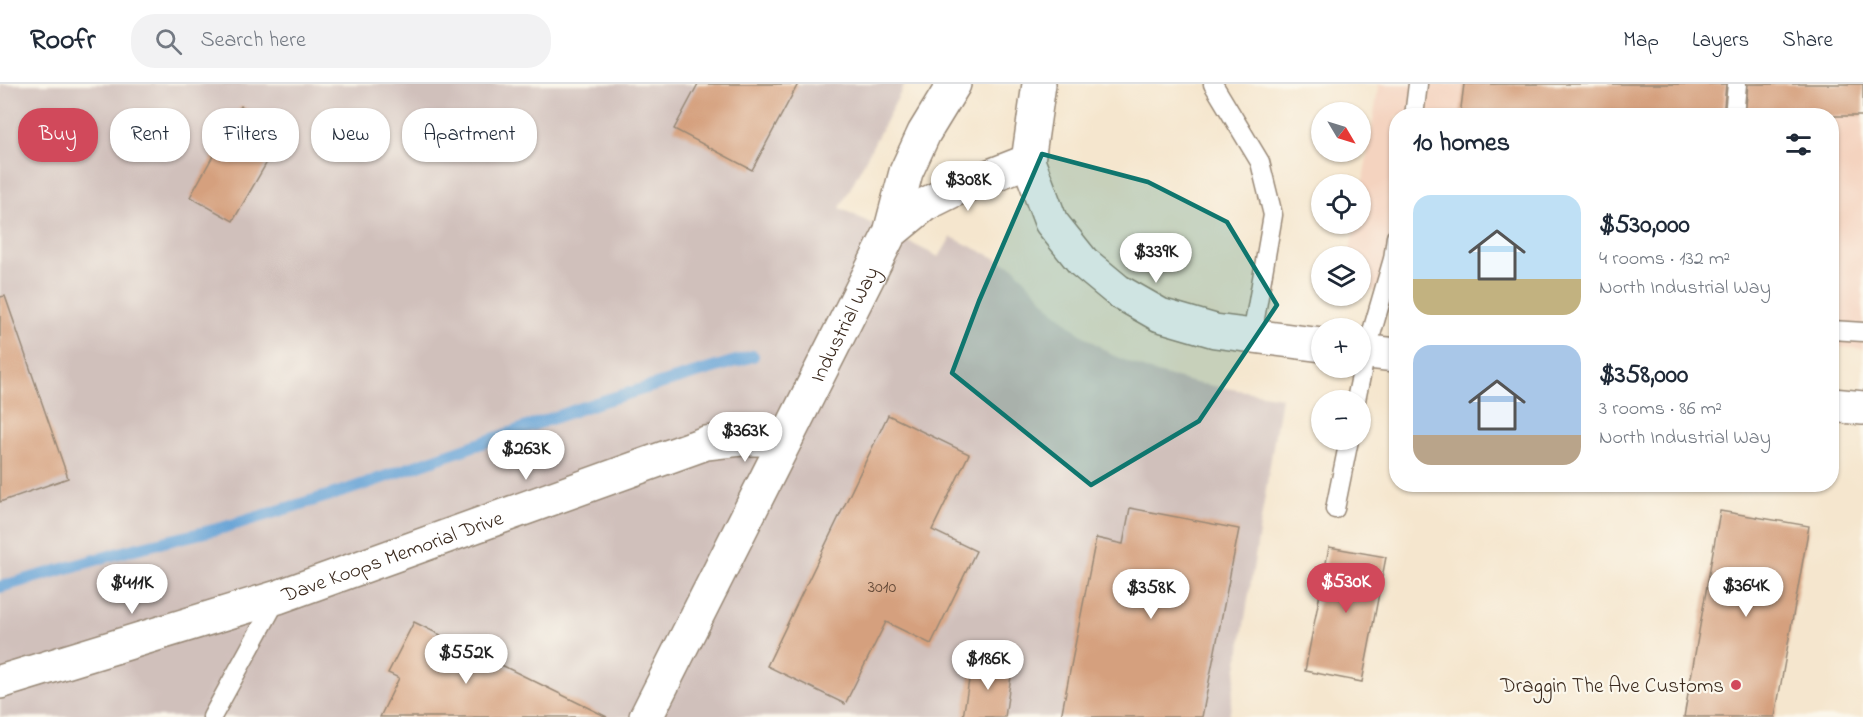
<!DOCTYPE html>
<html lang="en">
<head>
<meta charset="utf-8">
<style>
  body { margin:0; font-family:"Indie Flower",sans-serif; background:#f2f2f3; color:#1f2937; height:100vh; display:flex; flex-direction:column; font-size:22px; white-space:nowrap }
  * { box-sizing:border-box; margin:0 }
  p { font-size:20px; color:#747a83 }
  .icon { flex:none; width:33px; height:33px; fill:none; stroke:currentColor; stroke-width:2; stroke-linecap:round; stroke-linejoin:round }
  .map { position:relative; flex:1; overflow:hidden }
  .panel { position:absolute; left:1389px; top:24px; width:450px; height:384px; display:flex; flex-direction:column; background:#fff; border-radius:24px; box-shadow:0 2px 4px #0004 }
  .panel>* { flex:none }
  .banner { position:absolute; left:18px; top:24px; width:570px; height:54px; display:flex; gap:12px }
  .needle { width:39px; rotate:128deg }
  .tools { position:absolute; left:1311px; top:18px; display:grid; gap:12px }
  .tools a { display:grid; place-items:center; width:60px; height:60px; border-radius:50%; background:#fff; box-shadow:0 2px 4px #0004; font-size:30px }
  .price { position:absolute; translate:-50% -51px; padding:0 14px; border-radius:21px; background:#fff; color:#222; font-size:20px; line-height:39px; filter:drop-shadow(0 2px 3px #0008) }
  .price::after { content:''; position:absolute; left:50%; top:36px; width:18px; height:14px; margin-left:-9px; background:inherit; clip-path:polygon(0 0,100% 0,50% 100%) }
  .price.selected { background:#d1495b; color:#fff }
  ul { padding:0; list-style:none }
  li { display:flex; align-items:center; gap:18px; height:150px; padding:0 24px }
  li span { display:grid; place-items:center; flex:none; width:168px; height:120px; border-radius:18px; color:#555 }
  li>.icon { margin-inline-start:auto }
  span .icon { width:72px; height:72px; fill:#fffc; stroke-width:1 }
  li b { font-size:26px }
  h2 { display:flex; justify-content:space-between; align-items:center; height:72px; padding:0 24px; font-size:26px }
  .tag { padding:0 21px; border-radius:24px; background:#fff; box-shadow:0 2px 4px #0004; font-size:21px; line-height:54px }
  .tag.selected { background:#d1495b; color:#fff }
  header { display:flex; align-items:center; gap:36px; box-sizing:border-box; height:84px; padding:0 30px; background:#fff; border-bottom:2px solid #e0e1e3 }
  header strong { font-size:28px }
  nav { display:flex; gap:33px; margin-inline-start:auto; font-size:21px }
  .search { width:420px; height:54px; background:#f2f2f3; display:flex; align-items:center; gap:15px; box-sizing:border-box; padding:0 21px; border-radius:24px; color:#747a83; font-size:22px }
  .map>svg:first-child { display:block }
</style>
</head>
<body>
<header>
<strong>Roofr</strong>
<div class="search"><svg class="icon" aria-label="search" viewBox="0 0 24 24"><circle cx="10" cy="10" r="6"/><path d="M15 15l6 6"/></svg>Search here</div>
<nav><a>Map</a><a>Layers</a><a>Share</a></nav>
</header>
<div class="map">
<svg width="1863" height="633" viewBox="0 0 1863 633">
  <rect width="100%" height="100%" fill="#fbf7ec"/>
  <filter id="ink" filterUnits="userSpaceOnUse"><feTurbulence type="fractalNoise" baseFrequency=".0167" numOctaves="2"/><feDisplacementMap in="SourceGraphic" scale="12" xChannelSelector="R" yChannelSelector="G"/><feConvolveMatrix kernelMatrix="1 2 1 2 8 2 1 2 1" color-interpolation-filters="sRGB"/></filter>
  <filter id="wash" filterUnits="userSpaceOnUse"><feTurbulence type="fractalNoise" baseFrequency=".008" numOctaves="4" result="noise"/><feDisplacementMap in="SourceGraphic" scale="24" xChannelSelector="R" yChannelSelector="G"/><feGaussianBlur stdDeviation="1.35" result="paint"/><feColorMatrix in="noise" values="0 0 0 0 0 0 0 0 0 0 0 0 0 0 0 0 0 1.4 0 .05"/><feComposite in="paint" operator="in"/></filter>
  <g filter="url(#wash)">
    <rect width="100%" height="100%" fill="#f5e6ce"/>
    <!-- built -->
    <path fill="#f4d3bf" d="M1379,0H1863V265L1832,262V32H1396V211L1361,205L1360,172H1349L1355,140H1360L1361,109Z"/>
    <!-- industrial -->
    <path fill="#d0c0bb" d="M0,0H905L840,124L939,173L951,153L1014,183L1048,221L1078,248L1112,271L1153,288L1195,299L1281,313L1229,633H0Z"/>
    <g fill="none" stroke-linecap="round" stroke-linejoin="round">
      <!-- stream -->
      <path stroke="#64a1d5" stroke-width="12" d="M0,503L134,465L222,444L347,406L596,319L753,272"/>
    </g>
    <g id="blocks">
      <!-- building -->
      <path fill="#d5a07e" d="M698,0H798L752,86L674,45Z
        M1464,0H1726L1723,32H1460Z
        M1748,0H1863V32H1745Z
        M241,22L285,47L233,137L190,113Z
        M5,212L68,394L0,418V213Z
        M888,331L969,370L932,446L976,467L931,560L886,538L845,620L767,582Z
        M1130,424L1239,445L1202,633H1061L1096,454L1123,460Z
        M1720,427L1809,442L1775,633H1684Z
        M1329,463L1386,473L1362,598L1305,587Z
        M414,538L607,633H380L399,594L388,589Z
        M972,578L1012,585L1005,633H963Z"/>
    </g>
  </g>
  <g filter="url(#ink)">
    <use href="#blocks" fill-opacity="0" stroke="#988876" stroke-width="1.5"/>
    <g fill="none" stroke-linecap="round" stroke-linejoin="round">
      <!-- service casing -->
      <g stroke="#988876" stroke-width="21">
        <path id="service" d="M1213,0L1260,78L1273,131L1252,252
          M1414,32L1418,0
          M1734,32L1737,0
          M1832,246L1863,248
          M1356,316L1366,268L1393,175L1396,153
          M1335,425L1349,356
          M212,633L278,513"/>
      </g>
      <!-- minor casing -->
      <g stroke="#988876" stroke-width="36">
        <g id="minor">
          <path d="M1039,0L1028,77L1051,138L1083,178L1118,207L1160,231L1215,247L1322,261"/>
          <path d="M890,149L906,88L924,49L954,0"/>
          <path d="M1360,267L1396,271"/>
          <path d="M1832,321L1863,324"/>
          <path id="s1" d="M0,598L278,513L706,359L741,355H786"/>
          <path id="s2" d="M646,633L890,149L924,121L954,106L1028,77"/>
        </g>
      </g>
      <!-- service -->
      <use href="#service" stroke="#fff" stroke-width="18"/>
      <!-- minor -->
      <use href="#minor" stroke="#fff" stroke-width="33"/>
    </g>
  </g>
  <!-- marked area -->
  <path fill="#0f766e" fill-opacity="0.2" stroke="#0f766e" stroke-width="4.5" stroke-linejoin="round" d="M1042,70L1148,98L1227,138L1277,221L1199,337L1091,401L952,289L979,217Z"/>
  <!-- markers -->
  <circle fill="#d1495b" stroke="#fbf7ec" stroke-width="2" cx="1736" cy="601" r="6"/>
  <g text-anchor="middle" stroke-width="4.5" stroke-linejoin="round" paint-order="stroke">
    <!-- number labels -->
    <g font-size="18" fill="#624836">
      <text x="882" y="508">3010</text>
    </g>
    <!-- street labels -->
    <g font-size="21" fill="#3b2a1e" stroke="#fbf7ec">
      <text dy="7" stroke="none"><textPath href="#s2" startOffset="440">Industrial Way</textPath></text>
      <text dy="7" stroke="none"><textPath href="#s1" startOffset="412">Dave Koops Memorial Drive</textPath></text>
    </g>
    <!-- poi labels -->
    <g font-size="21" fill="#3b2a1e" stroke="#fbf7ec" text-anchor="end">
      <text x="1724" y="608">Draggin The Ave Customs</text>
    </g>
  </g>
</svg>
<div class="tools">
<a><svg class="needle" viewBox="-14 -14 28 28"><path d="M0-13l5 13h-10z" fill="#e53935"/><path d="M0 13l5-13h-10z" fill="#747a83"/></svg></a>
<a><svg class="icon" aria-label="locate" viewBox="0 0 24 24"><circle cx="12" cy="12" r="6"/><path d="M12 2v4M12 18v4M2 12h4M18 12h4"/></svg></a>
<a><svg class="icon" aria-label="layers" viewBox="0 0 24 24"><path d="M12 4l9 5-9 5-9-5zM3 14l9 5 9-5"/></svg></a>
<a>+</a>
<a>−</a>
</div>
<b class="price" style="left:968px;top:128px">$308K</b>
<b class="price" style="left:1156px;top:200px">$339K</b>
<b class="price" style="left:745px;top:379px">$363K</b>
<b class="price" style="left:526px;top:397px">$263K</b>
<b class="price selected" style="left:1346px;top:530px">$530K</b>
<b class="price" style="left:132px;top:531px">$411K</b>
<b class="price" style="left:1746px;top:534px">$364K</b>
<b class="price" style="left:1151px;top:536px">$358K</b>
<b class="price" style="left:466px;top:601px">$552K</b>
<b class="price" style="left:988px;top:607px">$186K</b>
<div class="banner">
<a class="tag selected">Buy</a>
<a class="tag">Rent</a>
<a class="tag">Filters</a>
<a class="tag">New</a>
<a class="tag">Apartment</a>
</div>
<section class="panel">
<h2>10 homes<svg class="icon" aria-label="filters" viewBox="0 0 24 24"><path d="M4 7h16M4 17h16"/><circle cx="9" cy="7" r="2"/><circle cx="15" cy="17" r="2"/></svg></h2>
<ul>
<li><span style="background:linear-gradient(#bfe0f5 70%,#c2b280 0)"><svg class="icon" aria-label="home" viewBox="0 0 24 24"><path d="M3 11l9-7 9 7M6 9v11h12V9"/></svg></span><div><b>$530,000</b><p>4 rooms · 132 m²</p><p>North Industrial Way</p></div></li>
<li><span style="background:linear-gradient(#a9c7e8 75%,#b9a48a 0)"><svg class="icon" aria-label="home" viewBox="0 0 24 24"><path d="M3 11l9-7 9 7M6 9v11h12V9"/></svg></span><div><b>$358,000</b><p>3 rooms · 86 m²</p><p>North Industrial Way</p></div></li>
</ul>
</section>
</div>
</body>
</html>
